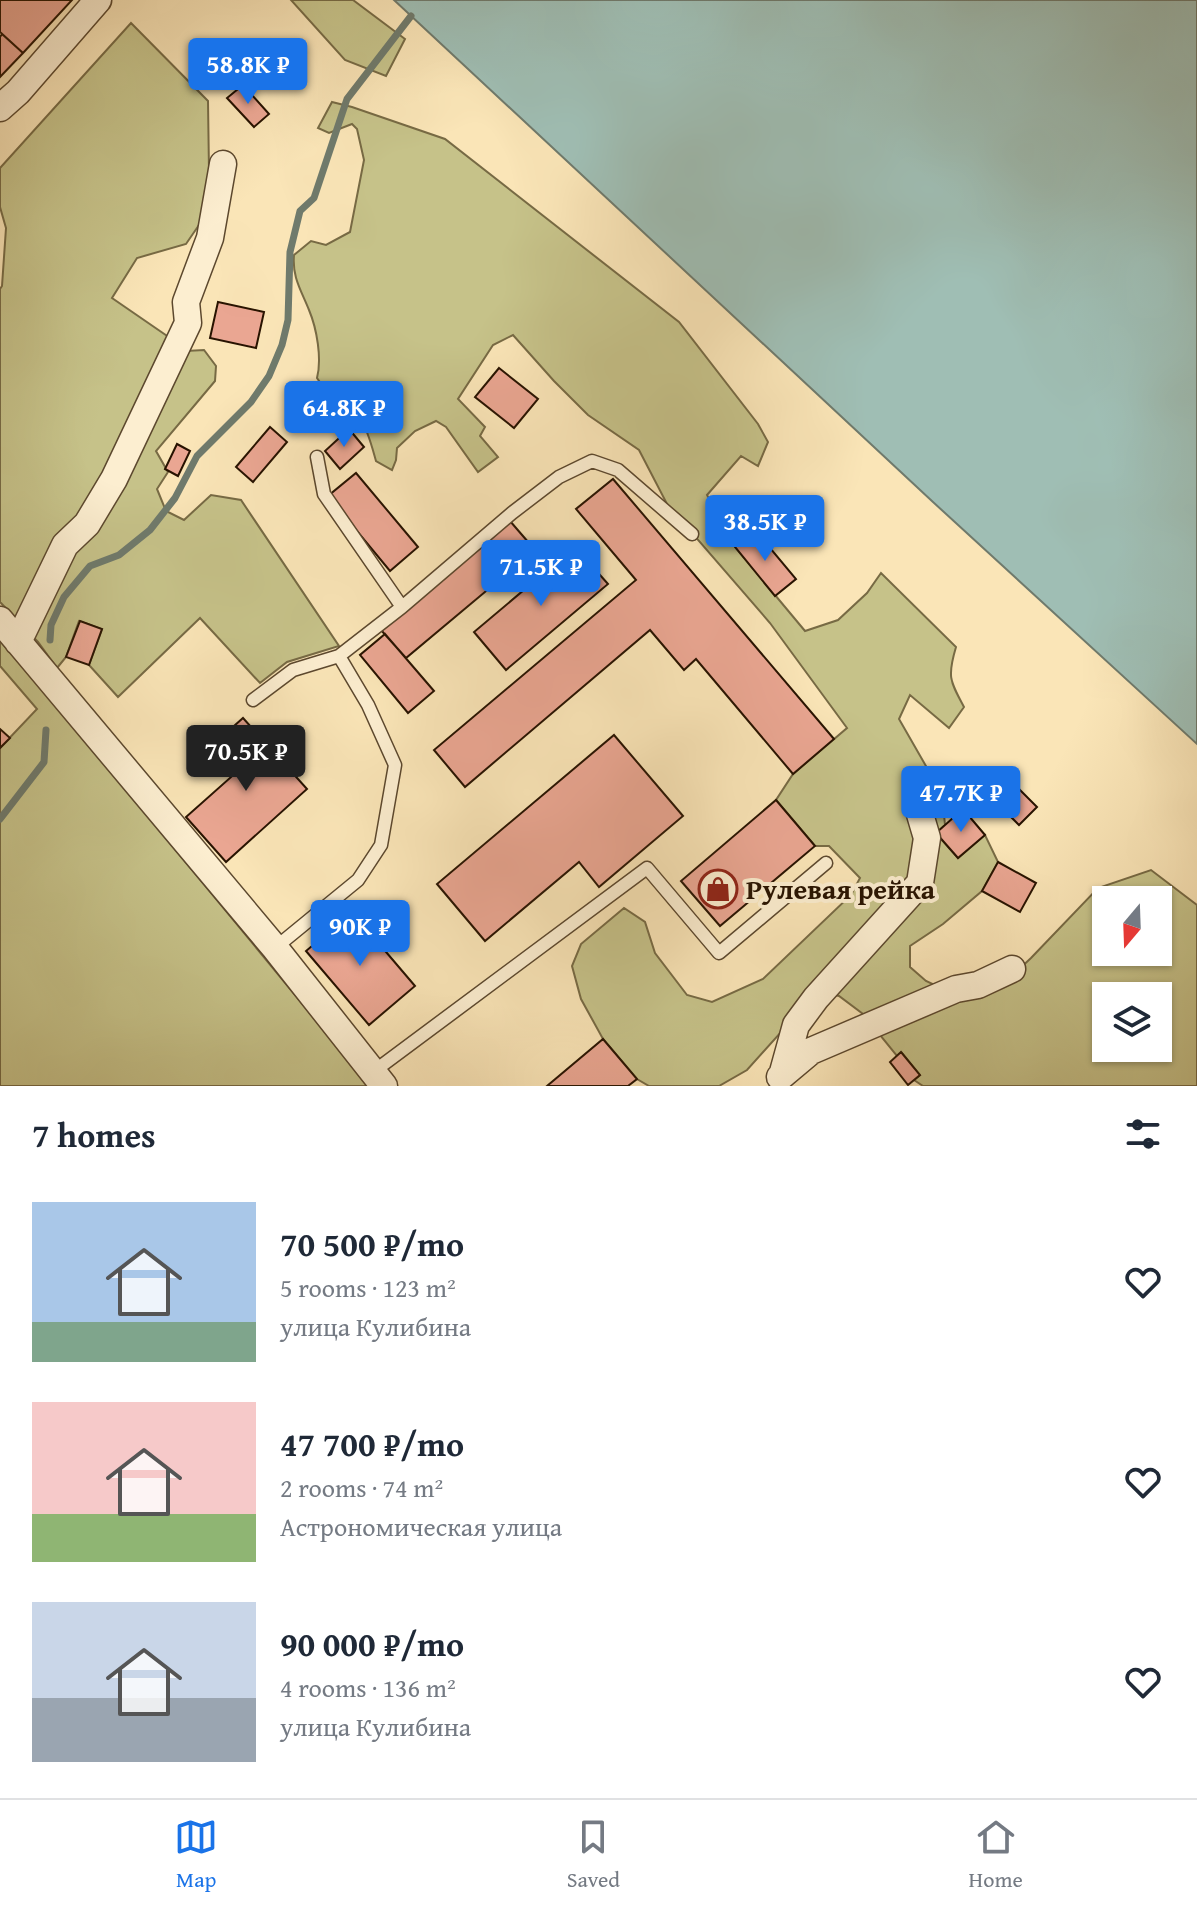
<!DOCTYPE html>
<html lang="en">
<head>
<meta charset="utf-8">
<style>
  body { margin:0; font-family:"Gentium Book Plus",serif; background:#f2f2f3; color:#1f2937; height:100vh; display:flex; flex-direction:column; font-size:30px; white-space:nowrap }
  * { box-sizing:border-box; margin:0 }
  p { font-size:26px; color:#747a83 }
  .icon { flex:none; width:44px; height:44px; fill:none; stroke:currentColor; stroke-width:2; stroke-linecap:round; stroke-linejoin:round }
  .map { position:relative; height:1086px; overflow:hidden }
  .panel { display:flex; flex-direction:column; background:#fff; flex:1 }
  .panel>* { flex:none }
  .needle { width:52px; rotate:199deg }
  .fabs { position:absolute; left:1092px; top:886px; display:grid; gap:16px }
  .fabs a { display:grid; place-items:center; width:80px; height:80px; border-radius:0px; background:#fff; box-shadow:0 2px 6px #0004; font-size:40px }
  .price { position:absolute; translate:-50% -68px; padding:0 18px; border-radius:8px; background:#1a73e8; color:#fff; font-size:26px; line-height:52px; filter:drop-shadow(0 2px 4px #0008) }
  .price::after { content:''; position:absolute; left:50%; top:48px; width:24px; height:18px; margin-left:-12px; background:inherit; clip-path:polygon(0 0,100% 0,50% 100%) }
  .price.on { background:#222; color:#fff }
  ul { padding:0; list-style:none }
  li { display:flex; align-items:center; gap:24px; height:200px; padding:0 32px }
  li span { display:grid; place-items:center; flex:none; width:224px; height:160px; border-radius:0px; color:#555 }
  li>.icon { margin-inline-start:auto }
  span .icon { width:96px; height:96px; fill:#fffc; stroke-width:1 }
  li b { font-size:34px }
  h2 { display:flex; justify-content:space-between; align-items:center; height:96px; padding:0 32px; font-size:34px }
  .tabs { display:flex; justify-content:space-around; align-items:center; height:112px; border-top:2px solid #e0e1e3; background:#fff; font-size:22px; color:#747a83 }
  .tabs a { display:grid; justify-items:center; gap:4px }
  .tabs .on { color:#1a73e8 }
  .map>svg:first-child { display:block }
</style>
</head>
<body>
<div class="map">
<svg width="1197" height="1086" viewBox="0 0 1197 1086">
  <rect width="100%" height="100%" fill="#fae5b7"/>
  <filter id="stains"><feTurbulence type="fractalNoise" baseFrequency=".0025" numOctaves="4"/><feColorMatrix values="0 0 0 0 .2 0 0 0 0 .09 0 0 0 0 .02 0 0 0 .5 -.17"/></filter>
  <radialGradient id="worn" r=".72"><stop offset=".6" stop-color="#630" stop-opacity="0"/><stop offset="1" stop-color="#630" stop-opacity=".3"/></radialGradient>
  <!-- green -->
  <path fill="#c6c289" stroke="#776a44" stroke-width="2" fill-rule="evenodd" d="M291,0H353L405,39L386,76L345,60Z
    M131,23L208,101L209,172L214,203L186,244L137,258L112,298L173,340L186,351L204,350L216,366L215,381L156,451L168,472L157,489L166,511L184,520L211,495L241,500L339,646L287,662L260,683L200,618L118,697L89,665L102,629L79,621L66,657L57,668L38,642L0,602V289L2,286L6,228L0,207V168Z
    M332,102L352,107L445,139L679,322L758,424L768,442L758,466L741,456L707,495L735,547L805,631L838,620L867,593L881,573L956,647C947,677 950,681 964,707L949,728L910,695L899,719L942,794L945,825L936,833L958,858L985,835L998,862L982,891L943,924L910,946V967L926,981L960,997L998,989L1031,958L1098,888L1151,870L1197,905V1086H923L914,1080L920,1075L902,1053L897,1056L863,1014L839,996L818,991L747,1070L719,1086H649L637,1079L603,1039L581,999L572,966L581,944L624,908L645,922L655,953L687,995L712,1002L763,979L851,895L860,878L829,846H815L776,800L793,774L847,728L770,623L667,504L639,450L588,415L554,381L513,335L493,345L458,399L485,427L480,436L498,457L478,472L446,427L436,421L415,431L397,448L396,460L392,470L376,461C372,447 368,430 360,418C349,402 328,397 317,378C322,359 317,329 309,310C301,290 292,277 294,255L311,241L326,245L350,232L364,160L357,129L352,124L329,133L318,128ZM1106,900H1158V952H1106ZM1106,996H1158V1048H1106Z
    M0,641L67,718L370,1086H0V748L37,709L0,666Z"/>
  <!-- water -->
  <path fill="#9fbeb4" stroke="#6f7a6c" stroke-width="2" d="M394,0H1197V744L933,502Z"/>
  <g fill="none" stroke-linecap="round" stroke-linejoin="round">
    <!-- stream -->
    <path stroke="#6f7a6c" stroke-width="7" d="M50,640L51,625L64,597L90,566L119,555L150,530L175,498L197,456L251,402L269,376L282,345L288,320L290,252L300,211L314,198L347,99L411,16
      M0,819L44,762L46,730"/>
  </g>
  <!-- building -->
  <path fill="#eaa692" stroke="#281300" stroke-width="2" d="M0,0H72L23,53L0,32Z
    M2,34L23,53L0,77V37Z
    M243,85L269,114L254,127L227,98Z
    M218,302L264,312L256,348L210,338Z
    M499,368L538,399L514,428L475,397Z
    M270,427L287,442L253,482L236,467Z
    M349,429L364,447L340,469L325,451Z
    M177,444L190,451L178,476L165,469Z
    M356,473L418,547L390,571L328,496Z
    M613,479L834,739L793,774L696,659L684,670L650,630L465,787L434,750L636,580L576,509Z
    M510,521L535,550L406,658L381,630Z
    M755,530L796,579L775,596L735,547Z
    M575,547L608,584L506,670L474,632Z
    M80,621L102,629L89,665L66,657Z
    M385,634L434,691L408,713L360,655Z
    M243,718L307,789L226,862L186,817L239,770L215,743Z
    M0,729L10,738L0,748Z
    M614,735L683,816L599,887L579,862L485,941L437,884Z
    M1019,789L1037,807L1019,825L1001,807Z
    M776,800L815,846L720,926L681,881Z
    M963,809L985,835L958,858L936,833Z
    M998,862L1036,883L1020,912L982,891Z
    M352,912L415,986L369,1025L306,951Z
    M603,1039L637,1079L628,1086H547Z
    M901,1052L920,1075L908,1085L890,1062Z"/>
  <g fill="none" stroke-linecap="round" stroke-linejoin="round">
    <!-- service casing -->
    <g stroke="#5c482e" stroke-width="15">
      <path id="service" d="M317,457L324,494L402,607
        M253,700L293,670L339,656
        M275,948L358,880L381,845L395,765L368,705L339,656L402,607L512,513L559,477L592,461L618,470L692,534
        M373,1072L647,868L719,953L826,863"/>
    </g>
    <!-- minor casing -->
    <g stroke="#5c482e" stroke-width="29">
      <path id="minor" d="M0,108L18,92L98,0
        M0,620L275,948L384,1086
        M18,642L65,545L87,524L114,479L188,323L186,302L210,238L223,164
        M783,1072L796,1025L816,998L920,883L927,838L917,804
        M780,1077L811,1051L956,989L978,985L1012,969"/>
    </g>
    <!-- service -->
    <use href="#service" stroke="#fceed0" stroke-width="12"/>
    <!-- minor -->
    <use href="#minor" stroke="#fceed0" stroke-width="26"/>
  </g>
  <!-- icons -->
  <defs>
    <g id="shop-ring" transform="scale(2)"><circle r="9.5" fill="#fceed0" stroke="#8f2418" stroke-width="1.5"/><path d="M-5-2.5h2.3a2.7 3.5 0 0 1 5.4 0H5L5.5 6h-11ZM-1.5-2.5h3a1.5 2.3 0 0 0-3 0Z" fill="#8f2418"/></g>
  </defs>
  <g fill-rule="evenodd">
    <use href="#shop-ring" x="718" y="889"/>
  </g>
  <g text-anchor="middle" stroke-width="8" stroke-linejoin="round" paint-order="stroke">
    <!-- poi labels -->
    <g font-size="28" font-weight="bold" fill="#281300" stroke="#fceed0" text-anchor="start">
      <text x="746" y="899">Рулевая рейка</text>
    </g>
  </g>
  <rect width="100%" height="100%" filter="url(#stains)"/>
  <rect width="100%" height="100%" fill="url(#worn)"/>
</svg>
<div class="fabs">
<a><svg class="needle" viewBox="-14 -14 28 28"><path d="M0-13l5 13h-10z" fill="#e53935"/><path d="M0 13l5-13h-10z" fill="#747a83"/></svg></a>
<a><svg class="icon" aria-label="layers" viewBox="0 0 24 24"><path d="M12 4l9 5-9 5-9-5zM3 14l9 5 9-5"/></svg></a>
</div>
<b class="price" style="left:248px;top:106px">58.8K ₽</b>
<b class="price" style="left:344px;top:449px">64.8K ₽</b>
<b class="price" style="left:765px;top:563px">38.5K ₽</b>
<b class="price" style="left:541px;top:608px">71.5K ₽</b>
<b class="price on" style="left:246px;top:793px">70.5K ₽</b>
<b class="price" style="left:961px;top:834px">47.7K ₽</b>
<b class="price" style="left:360px;top:968px">90K ₽</b>
</div>
<section class="panel">
<h2>7 homes<svg class="icon" aria-label="filters" viewBox="0 0 24 24"><path d="M4 7h16M4 17h16"/><circle cx="9" cy="7" r="2"/><circle cx="15" cy="17" r="2"/></svg></h2>
<ul>
<li><span style="background:linear-gradient(#a9c7e8 75%,#7fa58c 0)"><svg class="icon" aria-label="home" viewBox="0 0 24 24"><path d="M3 11l9-7 9 7M6 9v11h12V9"/></svg></span><div><b>70 500 ₽/mo</b><p>5 rooms · 123 m²</p><p>улица Кулибина</p></div><svg class="icon" aria-label="heart" viewBox="0 0 24 24"><path d="M12 20l-8-8c-3-5 5-10 8-4 3-6 11-1 8 4z"/></svg></li>
<li><span style="background:linear-gradient(#f6c9c9 70%,#8fb573 0)"><svg class="icon" aria-label="home" viewBox="0 0 24 24"><path d="M3 11l9-7 9 7M6 9v11h12V9"/></svg></span><div><b>47 700 ₽/mo</b><p>2 rooms · 74 m²</p><p>Астрономическая улица</p></div><svg class="icon" aria-label="heart" viewBox="0 0 24 24"><path d="M12 20l-8-8c-3-5 5-10 8-4 3-6 11-1 8 4z"/></svg></li>
<li><span style="background:linear-gradient(#c9d6e8 60%,#9aa5b1 0)"><svg class="icon" aria-label="home" viewBox="0 0 24 24"><path d="M3 11l9-7 9 7M6 9v11h12V9"/></svg></span><div><b>90 000 ₽/mo</b><p>4 rooms · 136 m²</p><p>улица Кулибина</p></div><svg class="icon" aria-label="heart" viewBox="0 0 24 24"><path d="M12 20l-8-8c-3-5 5-10 8-4 3-6 11-1 8 4z"/></svg></li>
</ul>
</section>
<nav class="tabs">
<a class="on"><svg class="icon" aria-label="map" viewBox="0 0 24 24"><path d="M3 6l6-2 6 2 6-2v14l-6 2-6-2-6 2zM9 4v14M15 6v14"/></svg>Map</a>
<a><svg class="icon" aria-label="saved" viewBox="0 0 24 24"><path d="M7 4h10v16l-5-4-5 4z"/></svg>Saved</a>
<a><svg class="icon" aria-label="home" viewBox="0 0 24 24"><path d="M3 11l9-7 9 7M6 9v11h12V9"/></svg>Home</a>
</nav>
</body>
</html>
